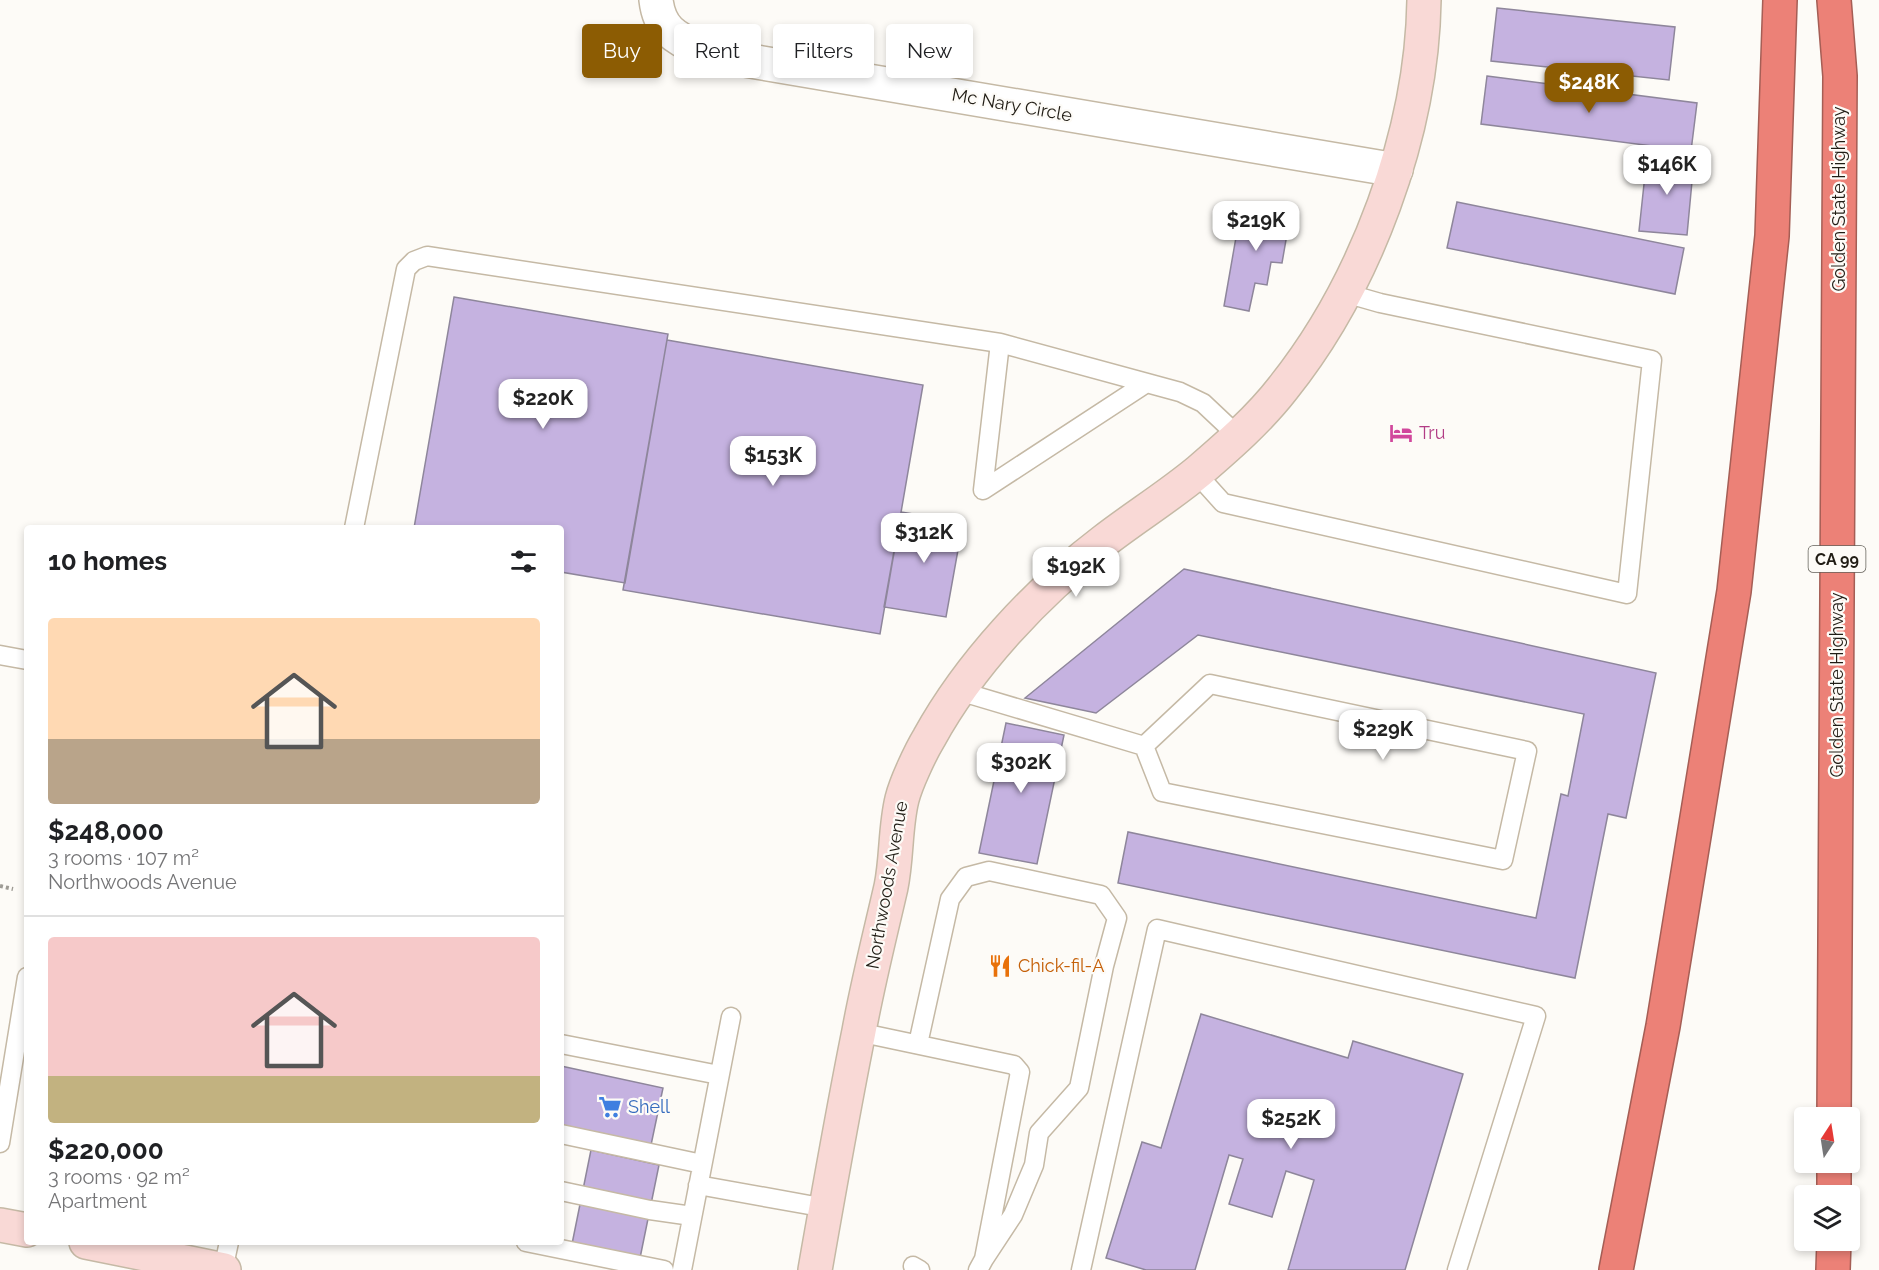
<!DOCTYPE html>
<html lang="en">
<head>
<meta charset="utf-8">
<style>
  body { margin:0; font-family:Raleway,sans-serif; background:#f6f6f6; color:#202124; height:100vh; display:flex; flex-direction:column; font-size:22px; white-space:nowrap }
  * { box-sizing:border-box; margin:0 }
  p { font-size:20px; color:#757577 }
  .icon { flex:none; width:33px; height:33px; fill:none; stroke:currentColor; stroke-width:2; stroke-linecap:round; stroke-linejoin:round }
  .map { position:relative; flex:1; overflow:hidden }
  .drawer { position:absolute; left:24px; top:525px; width:540px; height:720px; display:flex; flex-direction:column; background:#fff; border-radius:6px; box-shadow:0 3px 9px #0003 }
  .drawer>* { flex:none }
  .guide { position:absolute; left:582px; top:24px; width:570px; height:54px; display:flex; gap:12px }
  .needle { width:39px; rotate:12deg }
  .controls { position:absolute; left:1794px; top:1107px; display:grid; gap:12px }
  .controls a { display:grid; place-items:center; width:66px; height:66px; border-radius:6px; background:#fff; box-shadow:0 3px 9px #0003; font-size:30px }
  .price { position:absolute; translate:-50% -51px; padding:0 14px; border-radius:12px; background:#fff; color:#222; font-size:20px; line-height:39px; filter:drop-shadow(0 2px 3px #0008) }
  .price::after { content:''; position:absolute; left:50%; top:36px; width:18px; height:14px; margin-left:-9px; background:inherit; clip-path:polygon(0 0,100% 0,50% 100%) }
  .price.on { background:#8c5c03; color:#fff }
  ul { padding:0; list-style:none }
  li { display:grid; align-content:center; gap:12px; height:318px; padding:0 24px }
  li+li { border-top:2px solid #e0e0e0 }
  li span { display:grid; place-items:center; height:186px; border-radius:6px; color:#555 }
  li>.icon { margin-inline-start:auto }
  span .icon { width:108px; height:108px; fill:#fffc; stroke-width:1 }
  li b { font-size:26px }
  h2 { display:flex; justify-content:space-between; align-items:center; height:72px; padding:0 24px; font-size:26px }
  .tag { padding:0 21px; border-radius:6px; background:#fff; box-shadow:0 3px 9px #0003; font-size:21px; line-height:54px }
  .tag.on { background:#8c5c03; color:#fff }
  .map>svg:first-child { display:block }
</style>
</head>
<body>
<div class="map">
<svg width="1879" height="1270" viewBox="0 0 1879 1270">
  <rect width="100%" height="100%" fill="#fdfbf7"/>
  <!-- building -->
  <path fill="#c5b2e0" stroke="#8e869b" stroke-width="1.5" d="M1497,8L1675,27L1669,80L1491,61Z
    M1487,76L1697,103L1691,151L1481,124Z
    M1647,156L1694,160L1687,235L1639,231Z
    M1457,202L1684,248L1675,294L1447,248Z
    M1242,203L1291,211L1282,263L1271,262L1267,285L1255,283L1249,311L1224,306Z
    M454,297L668,334L625,583L561,572V528H414Z
    M667,340L923,385L880,634L623,590Z
    M901,512L963,522L946,617L884,607Z
    M1184,569L1656,673L1626,818L1608,814L1575,978L1118,883L1128,832L1536,918L1561,794L1568,796L1584,714L1198,635L1096,713L1025,698Z
    M1006,723L1064,735L1037,864L979,853Z
    M1201,1014L1348,1058L1353,1041L1463,1074L1405,1270H1288L1314,1180L1286,1171L1272,1217L1229,1204L1243,1159L1229,1155L1195,1270H1146L1106,1258L1142,1142L1161,1148Z
    M561,1066L663,1088L651,1145L561,1126Z
    M591,1150L659,1165L640,1258L572,1244Z"/>
  <g fill="none" stroke-linecap="round" stroke-linejoin="round">
    <!-- lane casing -->
    <g stroke="#c5b9a5" stroke-width="21">
      <path id="lane" d="M1145,384L983,490L1000,343L1180,392L1203,403L1238,436
        M1196,473L1223,503L1627,594L1652,360L1380,303L1345,293
        M354,528L406,269L414,261L427,256L1000,343
        M0,655L27,660
        M959,691L1144,746L1162,792L1503,860L1527,751L1210,684L1144,746
        M858,1032L1014,1065L1020,1072L984,1259L978,1270
        M561,1044L719,1075
        M918,1044L950,899L966,877L989,871L1101,895L1117,918L1104,966L1079,1088L1039,1133L1034,1165L1013,1215L984,1259
        M561,1134L702,1164
        M0,1143L27,977
        M698,1185L826,1208
        M561,1191L650,1210L692,1216
        M526,1242L664,1270
        M913,1266L920,1270
        M223,1270L229,1242
        M682,1270L731,1017
        M1081,1270L1157,929L1536,1016L1457,1270"/>
    </g>
    <!-- street casing -->
    <g stroke="#c5b9a5" stroke-width="36">
      <path id="street" d="M656,0C660,35 681,39 709,54L1396,170"/>
    </g>
    <!-- secondary casing -->
    <g stroke="#c5b9a5" stroke-width="36">
      <path id="secondary" d="M0,1225L27,1230
        M86,1242L224,1270
        M815,1270C829,1190 843,1110 859,1031C868,982 880,935 891,887C897,858 895,827 902,799C906,783 920,753 929,738C969,665 1037,592 1104,541C1135,517 1169,496 1199,471C1228,446 1259,419 1283,388C1366,284 1422,133 1424,0"/>
    </g>
    <!-- highway casing -->
    <g stroke="#a55e55" stroke-width="36">
      <path id="highway" d="M1834,0L1840,76L1834,1118
        M1834,1196V1162
        M1616,1270L1663,1026L1734,591L1772,236L1780,0
        M1833,1270L1834,1240"/>
    </g>
    <!-- path -->
    <path stroke="#9e9b95" stroke-width="4" stroke-dasharray="3 3" stroke-linecap="butt" d="M0,886L13,889"/>
    <!-- lane -->
    <use href="#lane" stroke="#fff" stroke-width="18"/>
    <!-- street -->
    <use href="#street" stroke="#fff" stroke-width="33"/>
    <!-- secondary -->
    <use href="#secondary" stroke="#f9d9d6" stroke-width="33"/>
    <!-- highway -->
    <use href="#highway" stroke="#ec8177" stroke-width="33"/>
  </g>
  <!-- icons -->
  <defs>
    <g id="hotel-bare" transform="scale(1.8)"><path d="M-6-4.5h1.5V1H6V5H4.5V3h-9V5H-6ZM-4 0a1.8 1.8 0 1 1 3.6 0ZM.5 0V-2.5h3Q6-2.5 6 0Z" fill="#d1479c" stroke="#fdfbf7" stroke-width="2.5" paint-order="stroke"/></g>
    <g id="restaurant-bare" transform="scale(1.8)"><path d="M-5-6h1v4h1v-4h1v4h1v-4h1v5L-1.5 .5V6h-2V.5L-5-1ZM5-6V6H3V1.5H1.5Q1.5-4 5-6Z" fill="#e8710a" stroke="#fdfbf7" stroke-width="2.5" paint-order="stroke"/></g>
    <g id="supermarket-bare" transform="scale(1.8)"><path d="M-6-5.5h2.5l.6 2H6L4.5 2H-2.5L-4.4-4H-6ZM-1.5 3.2a1.3 1.3 0 1 0 .1 0ZM3 3.2a1.3 1.3 0 1 0 .1 0Z" fill="#3f7fe0" stroke="#fdfbf7" stroke-width="2.5" paint-order="stroke"/></g>
  </defs>
  <g fill-rule="evenodd">
    <use href="#hotel-bare" x="1401" y="433"/>
    <use href="#restaurant-bare" x="1000" y="966"/>
    <use href="#supermarket-bare" x="610" y="1107"/>
  </g>
  <g text-anchor="middle" stroke-width="4.5" stroke-linejoin="round" paint-order="stroke">
    <!-- shield labels -->
    <rect fill="#fdfbf7" stroke="#636059" stroke-width="1.5" x="1808.5" y="546" width="57" height="26" rx="4.5"/>
    <g font-size="16" font-weight="bold" fill="#211d15">
      <text x="1837" y="565">CA 99</text>
    </g>
    <!-- street labels -->
    <g font-size="18" fill="#211d15" stroke="#fdfbf7">
      <text transform="translate(1012 105) rotate(10)" y="6">Mc Nary Circle</text>
      <text transform="translate(1839 199) rotate(-90)" y="6">Golden State Highway</text>
      <text transform="translate(1837 685) rotate(-90)" y="6">Golden State Highway</text>
      <text transform="translate(887 885) rotate(-80)" y="6">Northwoods Avenue</text>
    </g>
    <!-- hotel labels -->
    <g font-size="18" fill="#b23c85" stroke="#fdfbf7" text-anchor="start">
      <text x="1419" y="439">Tru</text>
    </g>
    <!-- food labels -->
    <g font-size="18" fill="#c56008" stroke="#fdfbf7" text-anchor="start">
      <text x="1018" y="972">Chick-fil-A</text>
    </g>
    <!-- shop labels -->
    <g font-size="18" fill="#366cbe" stroke="#fdfbf7" text-anchor="start">
      <text x="628" y="1113">Shell</text>
    </g>
  </g>
</svg>
<div class="controls">
<a><svg class="needle" viewBox="-14 -14 28 28"><path d="M0-13l5 13h-10z" fill="#e53935"/><path d="M0 13l5-13h-10z" fill="#757577"/></svg></a>
<a><svg class="icon" aria-label="layers" viewBox="0 0 24 24"><path d="M12 4l9 5-9 5-9-5zM3 14l9 5 9-5"/></svg></a>
</div>
<b class="price on" style="left:1589px;top:114px">$248K</b>
<b class="price" style="left:1667px;top:196px">$146K</b>
<b class="price" style="left:1256px;top:252px">$219K</b>
<b class="price" style="left:543px;top:430px">$220K</b>
<b class="price" style="left:773px;top:487px">$153K</b>
<b class="price" style="left:924px;top:564px">$312K</b>
<b class="price" style="left:1076px;top:598px">$192K</b>
<b class="price" style="left:1383px;top:761px">$229K</b>
<b class="price" style="left:1021px;top:794px">$302K</b>
<b class="price" style="left:1291px;top:1150px">$252K</b>
<div class="guide">
<a class="tag on">Buy</a>
<a class="tag">Rent</a>
<a class="tag">Filters</a>
<a class="tag">New</a>
</div>
<section class="drawer">
<h2>10 homes<svg class="icon" aria-label="filters" viewBox="0 0 24 24"><path d="M4 7h16M4 17h16"/><circle cx="9" cy="7" r="2"/><circle cx="15" cy="17" r="2"/></svg></h2>
<ul>
<li><span style="background:linear-gradient(#ffd9b3 65%,#b9a48a 0)"><svg class="icon" aria-label="home" viewBox="0 0 24 24"><path d="M3 11l9-7 9 7M6 9v11h12V9"/></svg></span><div><b>$248,000</b><p>3 rooms · 107 m²</p><p>Northwoods Avenue</p></div></li>
<li><span style="background:linear-gradient(#f6c9c9 75%,#c2b280 0)"><svg class="icon" aria-label="home" viewBox="0 0 24 24"><path d="M3 11l9-7 9 7M6 9v11h12V9"/></svg></span><div><b>$220,000</b><p>3 rooms · 92 m²</p><p>Apartment</p></div></li>
</ul>
</section>
</div>
</body>
</html>
